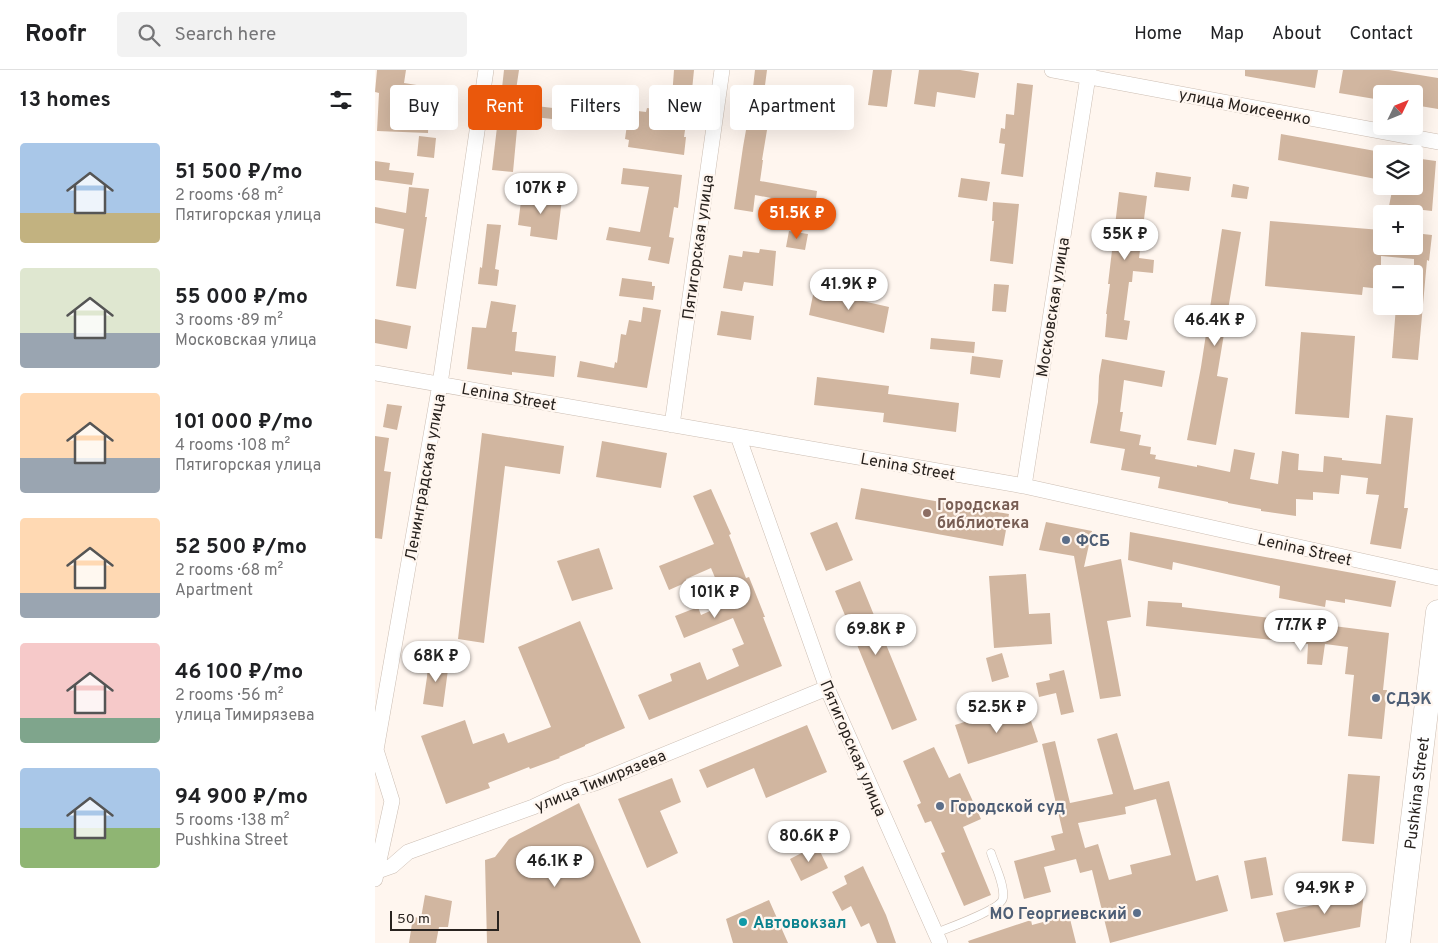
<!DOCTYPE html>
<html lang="en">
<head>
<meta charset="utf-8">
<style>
  body { margin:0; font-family:Overpass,sans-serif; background:#f2f2f2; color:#202124; height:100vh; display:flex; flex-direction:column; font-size:19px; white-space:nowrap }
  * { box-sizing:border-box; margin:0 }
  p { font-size:16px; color:#757577 }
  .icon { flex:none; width:28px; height:28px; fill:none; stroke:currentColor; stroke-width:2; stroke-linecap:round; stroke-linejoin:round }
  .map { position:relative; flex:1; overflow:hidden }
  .details { display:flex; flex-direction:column; background:#fff; width:375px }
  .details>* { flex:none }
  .top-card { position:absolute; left:15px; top:15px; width:475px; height:45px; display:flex; gap:10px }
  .needle { width:32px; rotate:47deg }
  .fabs { position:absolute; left:998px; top:15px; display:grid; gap:10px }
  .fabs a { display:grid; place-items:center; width:50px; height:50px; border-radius:5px; background:#fff; box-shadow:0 5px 20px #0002; font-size:25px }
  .scale { position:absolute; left:15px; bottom:12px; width:109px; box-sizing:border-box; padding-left:5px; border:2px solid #29231f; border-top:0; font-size:14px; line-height:18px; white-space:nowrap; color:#29231f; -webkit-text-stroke:4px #fff6ef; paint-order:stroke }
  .price { position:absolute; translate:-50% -42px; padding:0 11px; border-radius:18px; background:#fff; color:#222; font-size:16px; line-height:32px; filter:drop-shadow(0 1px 2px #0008) }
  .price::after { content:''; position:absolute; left:50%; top:30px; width:15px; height:11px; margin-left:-8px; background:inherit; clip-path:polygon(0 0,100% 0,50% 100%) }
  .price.active { background:#ea580c; color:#fff }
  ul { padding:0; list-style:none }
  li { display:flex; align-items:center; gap:15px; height:125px; padding:0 20px }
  li span { display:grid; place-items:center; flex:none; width:140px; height:100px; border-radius:5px; color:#555 }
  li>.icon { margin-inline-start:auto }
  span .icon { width:60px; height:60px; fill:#fffc; stroke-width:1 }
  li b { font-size:21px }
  h2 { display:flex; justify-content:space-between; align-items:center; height:60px; padding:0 20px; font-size:21px }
  .tag { padding:0 18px; border-radius:5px; background:#fff; box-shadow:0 5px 20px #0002; font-size:18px; line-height:45px }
  .tag.active { background:#ea580c; color:#fff }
  header { display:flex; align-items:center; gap:30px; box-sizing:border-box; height:70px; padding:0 25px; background:#fff; border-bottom:1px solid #e0e0e0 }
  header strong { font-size:24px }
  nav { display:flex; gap:28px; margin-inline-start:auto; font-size:18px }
  .search { width:350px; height:45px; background:#f2f2f2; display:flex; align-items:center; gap:12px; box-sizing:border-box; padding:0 18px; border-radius:5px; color:#757577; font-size:19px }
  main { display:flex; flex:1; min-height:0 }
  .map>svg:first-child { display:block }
</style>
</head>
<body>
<header>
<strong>Roofr</strong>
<div class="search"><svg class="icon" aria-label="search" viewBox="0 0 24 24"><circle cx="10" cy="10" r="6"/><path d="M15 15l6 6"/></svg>Search here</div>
<nav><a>Home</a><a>Map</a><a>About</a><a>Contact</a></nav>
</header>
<main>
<section class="details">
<h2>13 homes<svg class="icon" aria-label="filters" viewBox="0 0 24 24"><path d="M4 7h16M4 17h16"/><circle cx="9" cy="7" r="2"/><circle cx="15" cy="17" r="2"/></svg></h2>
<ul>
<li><span style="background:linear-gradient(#a9c7e8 70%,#c2b280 0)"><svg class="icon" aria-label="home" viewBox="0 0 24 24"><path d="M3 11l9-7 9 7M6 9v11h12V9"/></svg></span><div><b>51 500 ₽/mo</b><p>2 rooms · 68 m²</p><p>Пятигорская улица</p></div></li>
<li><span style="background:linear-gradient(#dfe7d0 65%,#9aa5b1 0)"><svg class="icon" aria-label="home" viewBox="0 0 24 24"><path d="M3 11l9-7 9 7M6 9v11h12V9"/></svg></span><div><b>55 000 ₽/mo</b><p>3 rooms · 89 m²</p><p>Московская улица</p></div></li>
<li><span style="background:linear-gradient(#ffd9b3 65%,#9aa5b1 0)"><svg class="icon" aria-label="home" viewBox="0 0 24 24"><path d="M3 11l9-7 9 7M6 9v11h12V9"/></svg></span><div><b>101 000 ₽/mo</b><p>4 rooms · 108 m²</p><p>Пятигорская улица</p></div></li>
<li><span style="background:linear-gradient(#ffd9b3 75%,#9aa5b1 0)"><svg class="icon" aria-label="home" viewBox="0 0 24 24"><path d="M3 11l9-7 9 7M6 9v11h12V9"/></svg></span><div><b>52 500 ₽/mo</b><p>2 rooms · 68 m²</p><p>Apartment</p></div></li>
<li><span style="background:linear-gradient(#f6c9c9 75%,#7fa58c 0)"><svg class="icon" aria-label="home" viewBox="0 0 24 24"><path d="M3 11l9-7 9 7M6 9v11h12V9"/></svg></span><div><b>46 100 ₽/mo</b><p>2 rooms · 56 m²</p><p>улица Тимирязева</p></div></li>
<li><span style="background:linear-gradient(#a9c7e8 60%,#8fb573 0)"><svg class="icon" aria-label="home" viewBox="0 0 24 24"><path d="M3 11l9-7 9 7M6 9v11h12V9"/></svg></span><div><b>94 900 ₽/mo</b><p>5 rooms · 138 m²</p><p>Pushkina Street</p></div></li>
</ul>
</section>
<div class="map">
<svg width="1063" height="873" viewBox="0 0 1063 873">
  <rect width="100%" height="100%" fill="#fff6ef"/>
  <!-- building -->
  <path fill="#d1b6a0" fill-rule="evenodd" d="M2,0H31L29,13L67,19L64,42L54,40L53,63L2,61L4,23L0,22Z
    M129,0H144L141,20L127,18Z
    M299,0H319L315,40H313L309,67H311L309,85L253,77L254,70L250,69L254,40L271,42L272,38L296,41Z
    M380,0H392L386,46L396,48L395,60H392L387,90H388L385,111L442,121L440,136L380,125L378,142L359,139L368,77L371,60H373Z
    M498,0H517L512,37L493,35Z
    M544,0H585L604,3L600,28L562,22L560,37L539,34Z
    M870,0H943L940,18L870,6Z
    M968,0H1014L1063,8V39L1039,35V24H1006V30L964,23Z
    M642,13L658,15L648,107L626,104L630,74L624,73L626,58L630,59L631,44L639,45Z
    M144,34L178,38L177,49L142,45Z
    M122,57L142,59L138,102L117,100Z
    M906,64L1006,82V110L903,90Z
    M44,66L61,68L59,88L42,86Z
    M1039,88L1061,91L1057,141L1014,136L1018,116H1039Z
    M0,91L15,93L14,100L39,103L37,115L0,110Z
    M248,98L307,105L303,138L299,137L294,167L299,168L294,194L273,190L276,177L231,170L234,157L265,162L274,117L246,114Z
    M781,102L816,107L814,121L779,117Z
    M586,108L615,112L612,131L583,127Z
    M858,114L874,117L872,129L856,127Z
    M34,117L54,119L50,147H52L41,219L21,216L29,159L0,153V137L31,143Z
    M744,122L772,126L764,188L779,190L778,203L758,201L757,212H754L749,250L755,251L752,270L730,267L732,244H731L735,214H733Z
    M147,123L187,129L182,170L155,166L156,157L143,155Z
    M618,132L644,134L638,194L615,191L619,151H617Z
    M895,151L1006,160V176H1039V163L1057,165L1054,191L1052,190L1043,290L1017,288L1021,236H1039V189L1006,186V219L988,217L987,225L890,216Z
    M112,154L126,155L120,199L124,200L122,216L103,214L105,197L107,198Z
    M847,159L866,162L842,306L853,308L841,375L812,370L826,297Z
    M414,161L433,164L430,180L411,177Z
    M385,179L401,181L398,216L369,212L367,221L348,218L354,185L367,187L368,181L384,183Z
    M247,208L277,212V216H280L278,230L244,226Z
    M619,214L634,215L631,242L617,241Z
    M439,220L514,237L509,263L434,245Z
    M116,231L141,235L137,262H142L140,281L181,286L179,307L137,302V305L92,299L97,257L111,258Z
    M268,237L286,240L272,318L202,307L205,291L239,298L240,292L242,293L246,264L251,265L254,250L266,252Z
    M346,241L379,246L376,270L342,265Z
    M0,249L36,256L32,279L0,273Z
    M926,262L980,266L974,348L920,344Z
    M556,268L600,272L599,283L555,279Z
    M597,286L628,290L625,308L595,304Z
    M727,289L790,301L787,317L749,310L745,342H748L745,361L766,365L764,375L776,377L775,384L781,385L780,389L822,397V395L855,402L859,379L880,383L875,409L903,414L907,381L924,384L923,400L948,402L949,386L967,388V390L1006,394L1011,345L1038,348L1029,438H1033L1026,479L995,474L1004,425L991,424L993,408L966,405L964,424L938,422V430L921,429V446L886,441V439L853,433V432L783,418L785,407L746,400L750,379L715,373L723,332L724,306Z
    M442,307L514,316L513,324L584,333L581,362L508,352L509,343L439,335Z
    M12,334L27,336L22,360L8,357Z
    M107,363L189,376L185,404L130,396L109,573L83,569Z
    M0,366L14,368L9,401L16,402L7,469L0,468Z
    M227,371L292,383L286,418L221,407Z
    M486,418L634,444L628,476L480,449Z
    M336,419L356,464L354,465L371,508L374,507L390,547H388L407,596L274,650L263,625L297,611L295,604L325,592L332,610L364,596L357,579L369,574L358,548L309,568L300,546L323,537L326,545L351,534L336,498L311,509L312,512L294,520L284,496L339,474L318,426Z
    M462,452L478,490L451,501L435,463Z
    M671,452L717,461L709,497L746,489L756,547L732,551L746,626L725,629L699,486L664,480Z
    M755,462L1021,511L1016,537L970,529V533L951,530L950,537L904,528L905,516L798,492L797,500L753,490Z
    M224,478L238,519L197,531L182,491Z
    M651,504L654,544L675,543L677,574L619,578L614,506Z
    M485,511L542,650L517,660L460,521Z
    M773,531L807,533V537L1014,563L1008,620H1012L1007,669L973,666L979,605L970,604L973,577L950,574L947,595L932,594L933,574L771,556Z
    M205,551L250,658L210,675V676L184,687L185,688L155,699L154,697L113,713L115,718L71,734L46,666L90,650L98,674L129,663L133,673L176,657L143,577Z
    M627,583L634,607L617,612L611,588Z
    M53,590L74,592L68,637L48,634L52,607Z
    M689,600L699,642L686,645L681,623L664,627L661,613L675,610L674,604Z
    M650,633L663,672L593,694L580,655Z
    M432,655L452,702L391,728L379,698L332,718L324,700Z
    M742,663L759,720L794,711L821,811L843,805L853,841L735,873L717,800L705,803L701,789L669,797L676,822L649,829L639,791L680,780L676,766L688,763L667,674L680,671L695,733L738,724L722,669ZM781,729L796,785L755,795L757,804L734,810L723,774L710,778L703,753L751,744L750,737Z
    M559,677L574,708L585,703L606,749L588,757L616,825L589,836L566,783L570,782L556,751L550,753L542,735L546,733L528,691Z
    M973,704L1005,706L999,774L967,771Z
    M297,708L306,732L285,741L303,783L272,798L243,729Z
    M204,733L266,873H112L110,790L120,787L134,769Z
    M442,775L453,798L426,811L415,789Z
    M891,787L898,825L876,829L869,791Z
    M488,796L511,845L521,873H502L494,853L486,857L476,836L467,841L457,822L472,814L469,806Z
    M960,814L990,815L985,857L909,872L901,843L957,831Z
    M50,825L77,831L73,857H64L61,873H34L38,847L46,848Z
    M394,830L413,873H358L351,849Z
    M694,845L701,873H594L593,871L656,850L657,855Z"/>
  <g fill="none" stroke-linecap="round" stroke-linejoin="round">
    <!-- service casing -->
    <g stroke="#ccbeb3" stroke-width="9">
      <path id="service" d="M561,863C573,858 627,839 628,828C630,815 620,796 616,783"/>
    </g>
    <!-- minor casing -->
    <g stroke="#ccbeb3" stroke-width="16">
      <path id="minor" d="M677,0L1063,72
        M0,303L649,416L1063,508
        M297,355L347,0
        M363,366L452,618L565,873
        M649,416L714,0
        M0,802L17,796L33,782L158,737L192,721L220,713L452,618
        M0,809L17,731L1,680L65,314L111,0"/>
    </g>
    <!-- primary casing -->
    <g stroke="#ccbeb3" stroke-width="25">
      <g id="primary">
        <path id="s1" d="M1023,873L1063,542"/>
      </g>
    </g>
    <!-- service -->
    <use href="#service" stroke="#fff" stroke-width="8"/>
    <!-- minor -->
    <use href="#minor" stroke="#fff" stroke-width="15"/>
    <!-- primary -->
    <use href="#primary" stroke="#fff" stroke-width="24"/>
  </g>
  <!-- markers -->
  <circle fill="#8d6e63" stroke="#fff6ef" stroke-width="2" cx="552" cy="443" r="5"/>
  <g fill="#5c6f8a" stroke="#fff6ef" stroke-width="2">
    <circle cx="691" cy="470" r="5"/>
    <circle cx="1001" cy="628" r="5"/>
    <circle cx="565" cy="736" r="5"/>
    <circle cx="762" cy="843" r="5"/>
  </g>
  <circle fill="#0f9aa8" stroke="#fff6ef" stroke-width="2" cx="368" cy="852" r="5"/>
  <g text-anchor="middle" stroke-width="4.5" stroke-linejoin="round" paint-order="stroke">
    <!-- street labels -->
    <g font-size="16" fill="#29231f" stroke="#fff6ef">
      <text transform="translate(870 36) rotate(11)" y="6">улица Моисеенко</text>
      <text transform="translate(322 177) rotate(-82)" y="6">Пятигорская улица</text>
      <text transform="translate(677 237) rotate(-81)" y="6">Московская улица</text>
      <text transform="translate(134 326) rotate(10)" y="6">Lenina Street</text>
      <text transform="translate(533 396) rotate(10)" y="6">Lenina Street</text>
      <text transform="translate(49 407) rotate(-80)" y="6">Ленинградская улица</text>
      <text transform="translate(930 479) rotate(13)" y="6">Lenina Street</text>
      <text transform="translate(479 678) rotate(67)" y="6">Пятигорская улица</text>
      <text transform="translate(225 710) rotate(-22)" y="6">улица Тимирязева</text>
      <text dy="6" stroke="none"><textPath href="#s1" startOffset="151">Pushkina Street</textPath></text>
    </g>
    <!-- education labels -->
    <g font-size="16" font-weight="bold" fill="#785e54" stroke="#fff6ef" text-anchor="start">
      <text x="562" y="440">Городская<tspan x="562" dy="18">библиотека</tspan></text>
    </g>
    <!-- service labels -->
    <g font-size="16" font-weight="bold" fill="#4e5e75" stroke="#fff6ef" text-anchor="start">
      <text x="701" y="476">ФСБ</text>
      <text x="1011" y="634">СДЭК</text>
      <text x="575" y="742">Городской суд</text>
      <text x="752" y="849" text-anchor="end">МО Георгиевский</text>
    </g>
    <!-- culture labels -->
    <g font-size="16" font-weight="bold" fill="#0d838f" stroke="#fff6ef" text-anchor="start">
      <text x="378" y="858">Автовокзал</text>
    </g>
  </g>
</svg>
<div class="fabs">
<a><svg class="needle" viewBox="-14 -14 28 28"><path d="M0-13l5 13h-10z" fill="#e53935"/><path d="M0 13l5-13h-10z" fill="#757577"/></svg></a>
<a><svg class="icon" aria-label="layers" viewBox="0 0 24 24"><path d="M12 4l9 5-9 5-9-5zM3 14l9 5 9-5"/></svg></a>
<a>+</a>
<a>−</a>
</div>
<div class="scale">50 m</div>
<b class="price" style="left:166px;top:145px">107K ₽</b>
<b class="price active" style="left:422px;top:170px">51.5K ₽</b>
<b class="price" style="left:750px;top:191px">55K ₽</b>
<b class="price" style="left:474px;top:241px">41.9K ₽</b>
<b class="price" style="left:840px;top:277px">46.4K ₽</b>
<b class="price" style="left:340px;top:549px">101K ₽</b>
<b class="price" style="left:926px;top:582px">77.7K ₽</b>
<b class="price" style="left:501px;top:586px">69.8K ₽</b>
<b class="price" style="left:61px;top:613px">68K ₽</b>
<b class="price" style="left:622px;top:664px">52.5K ₽</b>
<b class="price" style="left:434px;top:793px">80.6K ₽</b>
<b class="price" style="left:180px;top:818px">46.1K ₽</b>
<b class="price" style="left:950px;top:845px">94.9K ₽</b>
<div class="top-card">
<a class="tag">Buy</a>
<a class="tag active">Rent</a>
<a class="tag">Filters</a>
<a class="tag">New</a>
<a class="tag">Apartment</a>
</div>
</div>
</main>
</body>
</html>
